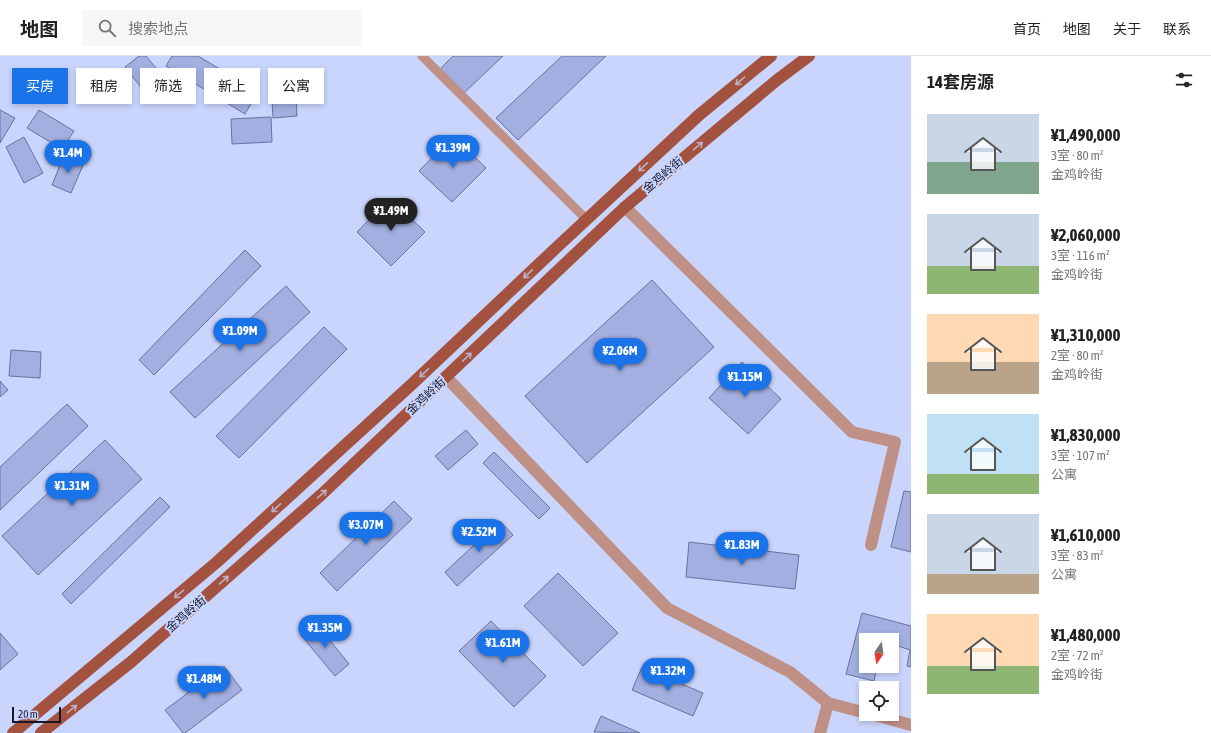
<!DOCTYPE html>
<html lang="zh">
<head>
<meta charset="utf-8">
<style>
  body { margin:0; font-family:"Asap Condensed","Noto Sans SC",sans-serif; background:#f6f6f6; color:#222; height:100vh; display:flex; flex-direction:column; font-size:15px; white-space:nowrap }
  * { box-sizing:border-box; margin:0 }
  p { font-size:13px; color:#767676 }
  .icon { flex:none; width:22px; height:22px; fill:none; stroke:currentColor; stroke-width:2; stroke-linecap:round; stroke-linejoin:round }
  .map { position:relative; flex:1; overflow:hidden }
  .sheet { display:flex; flex-direction:column; background:#fff; width:300px }
  .sheet>* { flex:none }
  .hud { position:absolute; left:12px; top:12px; width:380px; height:36px; display:flex; gap:8px }
  .needle { width:26px; rotate:193deg }
  .buttons { position:absolute; left:859px; top:577px; display:grid; gap:8px }
  .buttons a { display:grid; place-items:center; width:40px; height:40px; border-radius:0px; background:#fff; box-shadow:0 2px 6px #0003; font-size:20px }
  .scale { position:absolute; left:12px; bottom:10px; width:49px; box-sizing:border-box; padding-left:4px; border:2px solid #14182a; border-top:0; font-size:11px; line-height:14px; white-space:nowrap; color:#14182a; -webkit-text-stroke:3px #cad5fd; paint-order:stroke }
  .price { position:absolute; translate:-50% -34px; padding:0 9px; border-radius:14px; background:#1a73e8; color:#fff; font-size:13px; line-height:26px; filter:drop-shadow(0 1px 2px #0008) }
  .price::after { content:''; position:absolute; left:50%; top:24px; width:12px; height:9px; margin-left:-6px; background:inherit; clip-path:polygon(0 0,100% 0,50% 100%) }
  .price.current { background:#222; color:#fff }
  ul { padding:0; list-style:none }
  li { display:flex; align-items:center; gap:12px; height:100px; padding:0 16px }
  li span { display:grid; place-items:center; flex:none; width:112px; height:80px; border-radius:0px; color:#555 }
  li>.icon { margin-inline-start:auto }
  span .icon { width:48px; height:48px; fill:#fffc; stroke-width:1 }
  li b { font-size:17px }
  h2 { display:flex; justify-content:space-between; align-items:center; height:48px; padding:0 16px; font-size:17px }
  .tag { padding:0 14px; border-radius:0px; background:#fff; box-shadow:0 2px 6px #0003; font-size:14px; line-height:36px }
  .tag.current { background:#1a73e8; color:#fff }
  header { display:flex; align-items:center; gap:24px; box-sizing:border-box; height:56px; padding:0 20px; background:#fff; border-bottom:1px solid #e0e0e0 }
  header strong { font-size:19px }
  nav { display:flex; gap:22px; margin-inline-start:auto; font-size:14px }
  .search { width:280px; height:36px; background:#f6f6f6; display:flex; align-items:center; gap:10px; box-sizing:border-box; padding:0 14px; border-radius:0px; color:#767676; font-size:15px }
  main { display:flex; flex:1; min-height:0 }
  .map>svg:first-child { display:block }
</style>
</head>
<body>
<header>
<strong>地图</strong>
<div class="search"><svg class="icon" aria-label="search" viewBox="0 0 24 24"><circle cx="10" cy="10" r="6"/><path d="M15 15l6 6"/></svg>搜索地点</div>
<nav><a>首页</a><a>地图</a><a>关于</a><a>联系</a></nav>
</header>
<main>
<div class="map">
<svg width="911" height="677" viewBox="0 0 911 677">
  <rect width="100%" height="100%" fill="#cad5fd"/>
  <!-- building -->
  <path fill="#a3afe0" stroke="#6872a0" d="M139,0H146L170,29L151,44L125,11Z
    M172,0H198L258,36L245,58L166,10Z
    M453,0H503L464,37L440,13Z
    M562,0H606L518,84L496,62Z
    M295,24L297,60L273,62L271,26Z
    M0,54L15,62L0,87Z
    M39,54L74,75L62,93L27,72Z
    M271,61L272,86L232,88L231,63Z
    M453,80L486,112L452,146L419,115Z
    M24,81L43,117L24,127L6,91Z
    M64,99L84,107L71,137L52,129Z
    M390,142L425,176L391,210L357,176Z
    M245,194L261,210L154,319L139,304Z
    M652,224L714,291L587,407L525,340Z
    M286,230L310,256L195,362L170,336Z
    M324,271L347,293L239,402L216,380Z
    M11,294L41,296L40,322L9,320Z
    M742,306L781,343L748,378L709,342Z
    M0,325L8,334L0,341Z
    M67,348L88,370L0,454V411Z
    M466,374L478,388L448,414L435,400Z
    M105,384L142,423L38,519L2,480Z
    M494,396L550,452L539,463L483,407Z
    M904,435L911,436V496L891,491Z
    M160,441L170,451L71,548L62,538Z
    M394,445L412,463L337,535L320,517Z
    M500,465L513,479L457,530L445,516Z
    M689,486L799,499L795,533L686,521Z
    M558,517L618,577L583,610L524,550Z
    M862,557L911,570V611L907,610L910,594L892,588V584H866V610H877L874,625L846,618Z
    M491,565L546,620L514,651L459,595Z
    M315,566L349,608L335,620L300,578Z
    M0,577L18,598L0,614Z
    M224,610L242,634L185,677H183L165,654Z
    M642,611L703,637L693,660L632,634Z
    M601,660L640,677L594,676Z"/>
  <g fill="none" stroke-linecap="round" stroke-linejoin="round">
    <!-- lane -->
    <path stroke="#bf9085" stroke-width="9" d="M422,0L586,163"/>
    <!-- street -->
    <path stroke="#bf9085" stroke-width="12" d="M625,151L852,376L895,386L871,489
      M446,321L667,552L790,616L828,647L866,657
      M871,658L911,669
      M820,677L828,647"/>
    <!-- primary -->
    <path stroke="#a35240" stroke-width="12" d="M13,677L217,506L411,329L557,191L699,59L771,0
      M41,677L131,606L322,438L625,151L777,24L809,0"/>
  </g>
  <!-- one-way arrows -->
  <defs><path id="oneway-shaft" d="M-6 0H5M1.5-3L5.5 0L1.5 3" fill="none" stroke-width="1.6" stroke-linecap="round" stroke-linejoin="round"/></defs>
  <g stroke="#beaec4">
    <use href="#oneway-shaft" transform="translate(740 25) rotate(140)"/>
    <use href="#oneway-shaft" transform="translate(698 90) rotate(-40)"/>
    <use href="#oneway-shaft" transform="translate(643 111) rotate(137)"/>
    <use href="#oneway-shaft" transform="translate(528 218) rotate(137)"/>
    <use href="#oneway-shaft" transform="translate(467 301) rotate(-43)"/>
    <use href="#oneway-shaft" transform="translate(424 317) rotate(137)"/>
    <use href="#oneway-shaft" transform="translate(322 438) rotate(-42)"/>
    <use href="#oneway-shaft" transform="translate(276 452) rotate(137)"/>
    <use href="#oneway-shaft" transform="translate(224 524) rotate(-41)"/>
    <use href="#oneway-shaft" transform="translate(179 538) rotate(140)"/>
    <use href="#oneway-shaft" transform="translate(72 653) rotate(-38)"/>
  </g>
  <g text-anchor="middle" stroke-width="4" stroke-linejoin="round" paint-order="stroke">
    <!-- street labels -->
    <g font-size="12" fill="#14182a" stroke="#cad5fd">
      <text transform="translate(663 119) rotate(-40)" y="4">金鸡岭街</text>
      <text transform="translate(426 340) rotate(-43)" y="4">金鸡岭街</text>
      <text transform="translate(186 558) rotate(-41)" y="4">金鸡岭街</text>
    </g>
  </g>
</svg>
<div class="buttons">
<a><svg class="needle" viewBox="-14 -14 28 28"><path d="M0-13l5 13h-10z" fill="#e53935"/><path d="M0 13l5-13h-10z" fill="#767676"/></svg></a>
<a><svg class="icon" aria-label="locate" viewBox="0 0 24 24"><circle cx="12" cy="12" r="6"/><path d="M12 2v4M12 18v4M2 12h4M18 12h4"/></svg></a>
</div>
<div class="scale">20 m</div>
<b class="price" style="left:453px;top:113px">¥1.39M</b>
<b class="price" style="left:68px;top:118px">¥1.4M</b>
<b class="price current" style="left:391px;top:176px">¥1.49M</b>
<b class="price" style="left:240px;top:296px">¥1.09M</b>
<b class="price" style="left:620px;top:316px">¥2.06M</b>
<b class="price" style="left:745px;top:342px">¥1.15M</b>
<b class="price" style="left:72px;top:451px">¥1.31M</b>
<b class="price" style="left:366px;top:490px">¥3.07M</b>
<b class="price" style="left:479px;top:497px">¥2.52M</b>
<b class="price" style="left:742px;top:510px">¥1.83M</b>
<b class="price" style="left:325px;top:593px">¥1.35M</b>
<b class="price" style="left:503px;top:608px">¥1.61M</b>
<b class="price" style="left:668px;top:636px">¥1.32M</b>
<b class="price" style="left:204px;top:644px">¥1.48M</b>
<div class="hud">
<a class="tag current">买房</a>
<a class="tag">租房</a>
<a class="tag">筛选</a>
<a class="tag">新上</a>
<a class="tag">公寓</a>
</div>
</div>
<section class="sheet">
<h2>14套房源<svg class="icon" aria-label="filters" viewBox="0 0 24 24"><path d="M4 7h16M4 17h16"/><circle cx="9" cy="7" r="2"/><circle cx="15" cy="17" r="2"/></svg></h2>
<ul>
<li><span style="background:linear-gradient(#c9d6e8 60%,#7fa58c 0)"><svg class="icon" aria-label="home" viewBox="0 0 24 24"><path d="M3 11l9-7 9 7M6 9v11h12V9"/></svg></span><div><b>¥1,490,000</b><p>3室 · 80 m²</p><p>金鸡岭街</p></div></li>
<li><span style="background:linear-gradient(#c9d6e8 65%,#8fb573 0)"><svg class="icon" aria-label="home" viewBox="0 0 24 24"><path d="M3 11l9-7 9 7M6 9v11h12V9"/></svg></span><div><b>¥2,060,000</b><p>3室 · 116 m²</p><p>金鸡岭街</p></div></li>
<li><span style="background:linear-gradient(#ffd9b3 60%,#b9a48a 0)"><svg class="icon" aria-label="home" viewBox="0 0 24 24"><path d="M3 11l9-7 9 7M6 9v11h12V9"/></svg></span><div><b>¥1,310,000</b><p>2室 · 80 m²</p><p>金鸡岭街</p></div></li>
<li><span style="background:linear-gradient(#bfe0f5 75%,#8fb573 0)"><svg class="icon" aria-label="home" viewBox="0 0 24 24"><path d="M3 11l9-7 9 7M6 9v11h12V9"/></svg></span><div><b>¥1,830,000</b><p>3室 · 107 m²</p><p>公寓</p></div></li>
<li><span style="background:linear-gradient(#c9d6e8 75%,#b9a48a 0)"><svg class="icon" aria-label="home" viewBox="0 0 24 24"><path d="M3 11l9-7 9 7M6 9v11h12V9"/></svg></span><div><b>¥1,610,000</b><p>3室 · 83 m²</p><p>公寓</p></div></li>
<li><span style="background:linear-gradient(#ffd9b3 65%,#8fb573 0)"><svg class="icon" aria-label="home" viewBox="0 0 24 24"><path d="M3 11l9-7 9 7M6 9v11h12V9"/></svg></span><div><b>¥1,480,000</b><p>2室 · 72 m²</p><p>金鸡岭街</p></div></li>
</ul>
</section>
</main>
</body>
</html>
